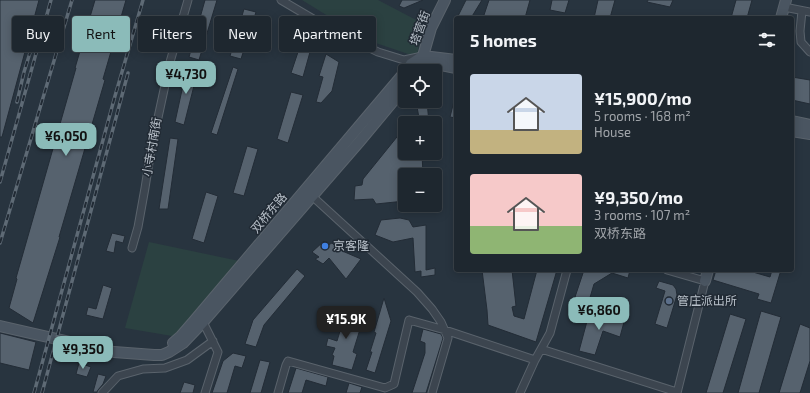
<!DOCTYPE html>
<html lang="en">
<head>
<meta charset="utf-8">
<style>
  body { margin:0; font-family:"Exo 2","Noto Sans SC",sans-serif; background:#262f37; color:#f1f3f6; height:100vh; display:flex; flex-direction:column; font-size:15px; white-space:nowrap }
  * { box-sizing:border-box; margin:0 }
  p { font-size:13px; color:#a1a5aa }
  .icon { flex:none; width:22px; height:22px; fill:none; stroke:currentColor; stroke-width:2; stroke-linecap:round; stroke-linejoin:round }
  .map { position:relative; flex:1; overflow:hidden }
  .panel { position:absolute; left:454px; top:16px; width:340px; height:256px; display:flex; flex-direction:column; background:#1e272f; border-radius:4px; box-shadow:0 2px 10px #0003,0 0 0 1px #3c444b }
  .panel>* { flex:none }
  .guide { position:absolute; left:12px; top:16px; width:380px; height:36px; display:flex; gap:8px }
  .controls { position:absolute; left:398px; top:64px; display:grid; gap:8px }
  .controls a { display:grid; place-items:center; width:44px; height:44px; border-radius:4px; background:#1e272f; box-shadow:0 2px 10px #0003,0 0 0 1px #3c444b; font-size:20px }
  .price { position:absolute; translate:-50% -34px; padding:0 9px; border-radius:8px; background:#8bbbb9; color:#111; font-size:13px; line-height:26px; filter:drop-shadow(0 1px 2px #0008) }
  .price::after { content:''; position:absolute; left:50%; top:24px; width:12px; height:9px; margin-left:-6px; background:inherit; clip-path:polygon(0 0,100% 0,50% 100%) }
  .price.selected { background:#222; color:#fff }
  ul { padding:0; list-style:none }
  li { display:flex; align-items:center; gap:12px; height:100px; padding:0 16px }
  li span { display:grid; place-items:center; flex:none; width:112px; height:80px; border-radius:4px; color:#555 }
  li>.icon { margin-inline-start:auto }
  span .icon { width:48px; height:48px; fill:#fffc; stroke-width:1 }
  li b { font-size:17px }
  h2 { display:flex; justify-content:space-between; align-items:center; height:48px; padding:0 16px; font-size:17px }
  .tag { padding:0 14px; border-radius:4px; background:#1e272f; box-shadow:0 2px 10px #0003,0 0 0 1px #3c444b; font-size:14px; line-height:36px }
  .tag.selected { background:#8bbbb9; color:#111 }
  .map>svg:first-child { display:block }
</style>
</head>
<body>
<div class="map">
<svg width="810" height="393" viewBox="0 0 810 393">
  <rect width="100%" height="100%" fill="#28343f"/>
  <!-- green -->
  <path fill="#2b4141" d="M302,0H378L422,23L417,57L367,40Z
    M149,242L244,262L178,337L125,328Z"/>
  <!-- building -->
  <path fill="#56626e" stroke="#232c36" d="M0,0H39L2,137H0Z
    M95,0H126L103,79L105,80L59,237H60L33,323L9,308L17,279L16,278L76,68H75Z
    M205,0H217L199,60L189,57Z
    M402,0H423L404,8L399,6Z
    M466,0H482L471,18H457Z
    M489,0H530L525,18H483Z
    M552,0H569L565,13L550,10Z
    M598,0H615L610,18H594Z
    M648,0H673L670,7L647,2Z
    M736,0H752L747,18H731Z
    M244,9L256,12L241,59L230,56Z
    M299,49L310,52L303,77L291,73Z
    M326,54L339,62L332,91L321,103L316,102L323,77L319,76Z
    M187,67L198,70L184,125L175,122Z
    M233,67L238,69L217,135L211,133Z
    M792,77L810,80V104L792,100Z
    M291,92L303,95L288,143L277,139Z
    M416,101H427L429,123H406V119L419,118Z
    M454,101L456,102V118L450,117Z
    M405,127V153H422L423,175H405V201L376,204L373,199L354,200L355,186L362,185L363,179Z
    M170,138L178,139L168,209H159Z
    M247,146L258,149L244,196L233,193Z
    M206,192L218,196L204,243L192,239Z
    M400,218L409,220L413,227L426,225V270L435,268V275L421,277V271L415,272L413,238L393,242L375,235L381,220Z
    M112,233L125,236L123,243L116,241L114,253L106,251Z
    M324,241L328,245L332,243L340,250L361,259L346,279L329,258L323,264L315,259L319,257L312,252Z
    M297,269L305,276L264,325L256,347L245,344L253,320Z
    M482,270H512L516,306L512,307L514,316L524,319L537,270H557L536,342L488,325L487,310Z
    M584,270H630L628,278L612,273L594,284L589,301L575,297Z
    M716,270H746L770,277L772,270H781L771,303L757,299L759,294L713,280Z
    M659,281L673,285L676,289L677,295L667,328L655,324L665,291L656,288Z
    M103,285L112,288L103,319L86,315L88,307L96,309Z
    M384,298L391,321L375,373L366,370L372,352H370L376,333L374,332Z
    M348,309L365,313L353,352L357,354L352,370L332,365L334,356L332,355L335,348L326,346L328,338L337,341L340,331L332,328L334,321L343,324Z
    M590,310L624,322L620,337L603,331L595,355L579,351Z
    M761,311L781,317L759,393H738Z
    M730,314L746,319L723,393H706Z
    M800,324L810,328V361L800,393H779Z
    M423,329L441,334L443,338L426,393H412L425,353V343L420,341Z
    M0,333L36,342L29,370L0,363Z
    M233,353L246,356L242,368L235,366L227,393H212L223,361Z
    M260,360L270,362L261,393H250Z
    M79,363L91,367L87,377L76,374Z
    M296,368L328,377L326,386L306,380L302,393H288Z
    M98,374L106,376L103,384L98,390L97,392H93Z
    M184,382L195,385L193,393H180Z
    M349,383L362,387L360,393H346Z"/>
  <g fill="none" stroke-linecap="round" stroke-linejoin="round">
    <!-- street casing -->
    <g stroke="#5a636c" stroke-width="9">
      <path id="street" d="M281,0L320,23L378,52L404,60L418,57
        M784,7L810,12
        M802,11L800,31L801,42L810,52
        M312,196L417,292L432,309L441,322L448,338L432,393
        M132,248L138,227L145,188L151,150L170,62L188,0
        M667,270L705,281L677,393
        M203,322L218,352L205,393
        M541,349L677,392
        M102,393L118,376L143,369L165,368L187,360L213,341
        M278,393L286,365L288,361L385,388L394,384L409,320L445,330L535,360
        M520,393L535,360L550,333L567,270"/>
    </g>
    <!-- secondary casing -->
    <g stroke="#5a636c" stroke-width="12">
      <path id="secondary" d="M781,18L786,0
        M421,67L423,56L431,28L445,0
        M406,71L411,64L423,56L456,60
        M418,71C427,60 444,66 456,68
        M792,121L810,125
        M792,131L810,134
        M705,281L708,270
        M0,326L114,352L154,355H162L169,352L183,343L203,322L360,141L405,87
        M173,343L181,336L194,321L405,72"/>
    </g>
    <!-- street -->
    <use href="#street" stroke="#3c454f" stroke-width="7"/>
    <!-- secondary -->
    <use href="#secondary" stroke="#4a5561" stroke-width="10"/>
    <!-- rail casing -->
    <g stroke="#5e6a75" stroke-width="3.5">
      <path id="rail" d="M17,102L24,72L38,27
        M0,182L51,0
        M0,243L72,0
        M34,393L115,96L143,0
        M42,393L128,73"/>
    </g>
    <!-- rail -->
    <use href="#rail" stroke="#212a34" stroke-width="2" stroke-dasharray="6" stroke-linecap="butt"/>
  </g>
  <!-- markers -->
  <circle fill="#3f7fe0" stroke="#212a34" stroke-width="1.5" cx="325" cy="246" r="4"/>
  <circle fill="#5c6f8a" stroke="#212a34" stroke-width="1.5" cx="669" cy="301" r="4"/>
  <g text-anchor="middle" stroke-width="3" stroke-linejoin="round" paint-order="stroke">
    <!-- street labels -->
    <g font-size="12" fill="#b8c0c9" stroke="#212a34">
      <text transform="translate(420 28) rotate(-70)" y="4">塔营街</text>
      <text transform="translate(152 147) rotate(-80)" y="4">小寺村南街</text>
      <text transform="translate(269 213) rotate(-50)" y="4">双桥东路</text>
    </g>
    <!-- poi labels -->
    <g font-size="12" fill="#b8c0c9" stroke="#212a34" text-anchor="start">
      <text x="333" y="250">京客隆</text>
      <text x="677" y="305">管庄派出所</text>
    </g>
  </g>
</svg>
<div class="controls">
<a><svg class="icon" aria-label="locate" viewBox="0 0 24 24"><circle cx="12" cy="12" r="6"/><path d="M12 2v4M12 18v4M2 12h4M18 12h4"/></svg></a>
<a>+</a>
<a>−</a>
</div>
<b class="price" style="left:186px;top:95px">¥4,730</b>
<b class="price" style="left:66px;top:157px">¥6,050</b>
<b class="price" style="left:599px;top:331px">¥6,860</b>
<b class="price selected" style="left:346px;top:340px">¥15.9K</b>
<b class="price" style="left:83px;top:370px">¥9,350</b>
<div class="guide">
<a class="tag">Buy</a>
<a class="tag selected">Rent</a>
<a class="tag">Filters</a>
<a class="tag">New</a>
<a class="tag">Apartment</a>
</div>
<section class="panel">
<h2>5 homes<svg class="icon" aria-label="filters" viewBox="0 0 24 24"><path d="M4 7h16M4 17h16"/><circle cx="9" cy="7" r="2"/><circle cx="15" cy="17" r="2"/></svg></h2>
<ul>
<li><span style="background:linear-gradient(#c9d6e8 70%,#c2b280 0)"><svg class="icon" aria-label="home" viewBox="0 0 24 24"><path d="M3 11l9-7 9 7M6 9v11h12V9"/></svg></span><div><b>¥15,900/mo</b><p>5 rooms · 168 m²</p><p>House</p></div></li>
<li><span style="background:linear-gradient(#f6c9c9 65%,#8fb573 0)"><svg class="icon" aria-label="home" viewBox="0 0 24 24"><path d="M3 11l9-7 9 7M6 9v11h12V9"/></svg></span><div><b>¥9,350/mo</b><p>3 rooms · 107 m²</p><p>双桥东路</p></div></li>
</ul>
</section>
</div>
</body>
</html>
